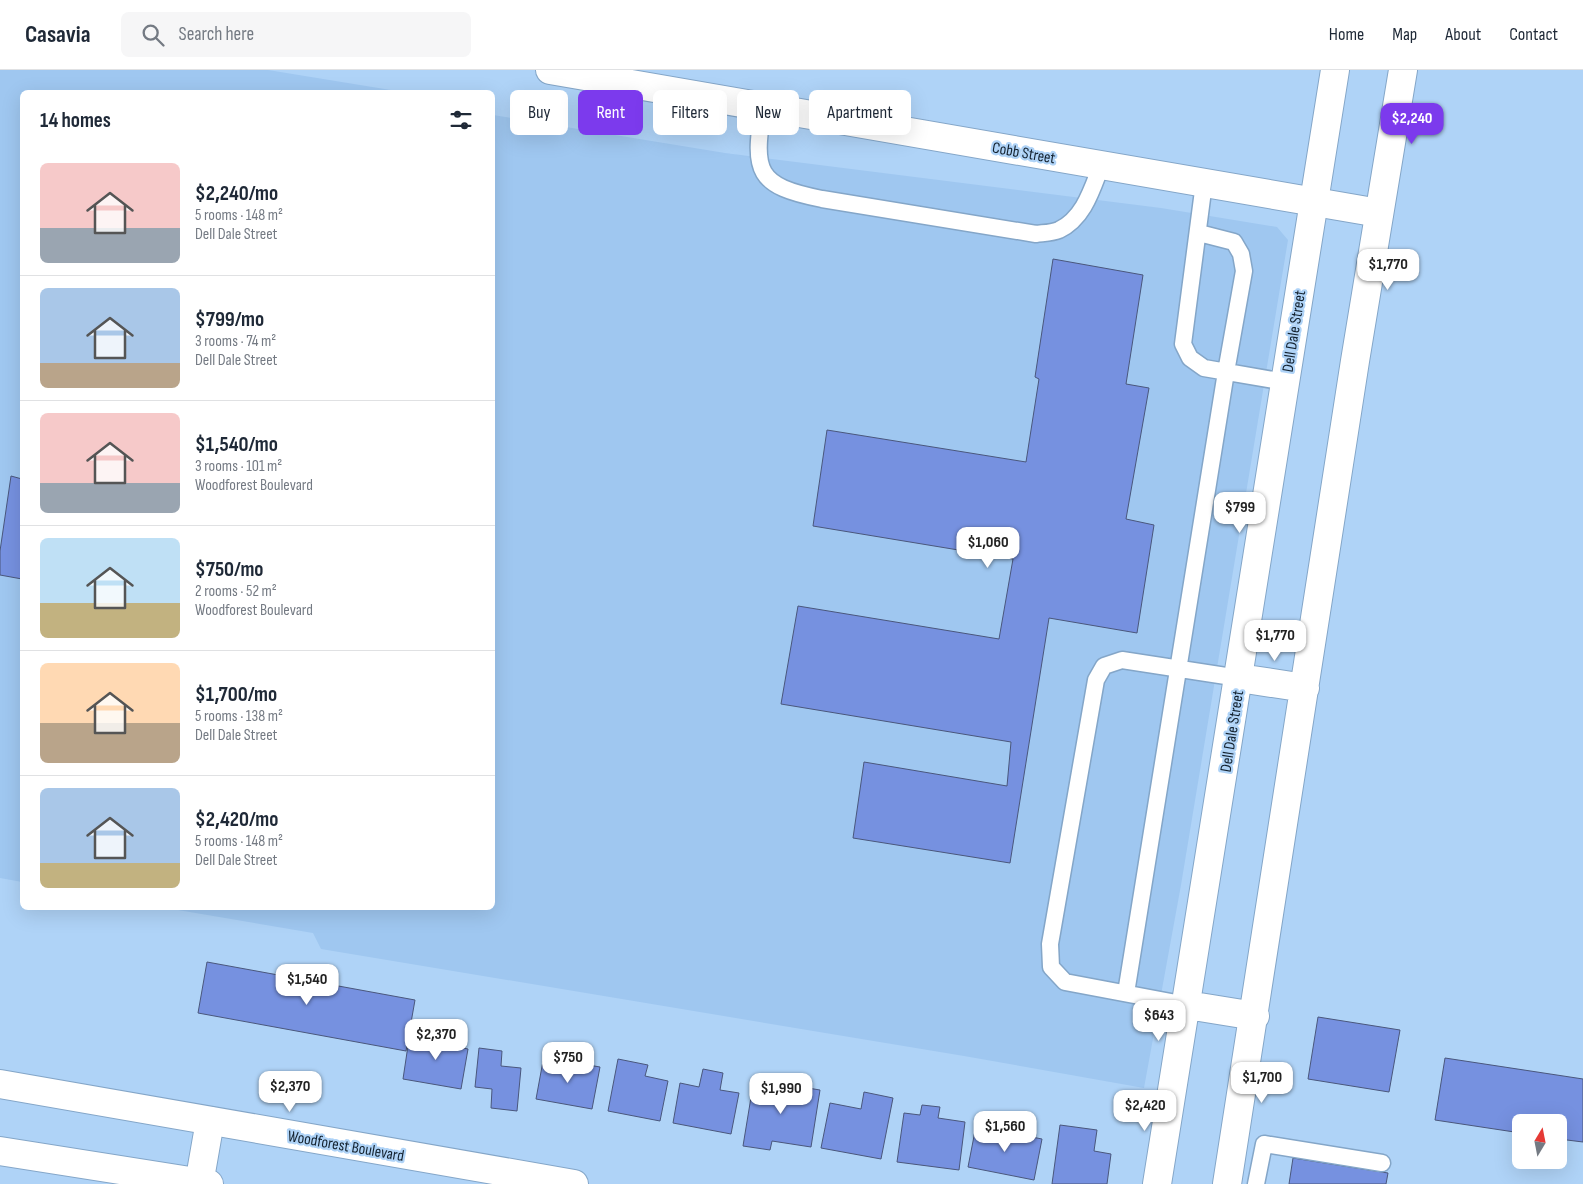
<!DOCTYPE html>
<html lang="en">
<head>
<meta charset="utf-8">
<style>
  body { margin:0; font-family:"Sofia Sans Condensed",sans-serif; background:#f6f6f7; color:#1f2937; height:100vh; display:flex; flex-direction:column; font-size:19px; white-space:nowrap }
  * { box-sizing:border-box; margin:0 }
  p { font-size:16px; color:#747a83 }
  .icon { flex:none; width:28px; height:28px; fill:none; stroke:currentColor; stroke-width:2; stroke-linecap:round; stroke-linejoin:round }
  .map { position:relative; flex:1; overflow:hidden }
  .panel { position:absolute; left:20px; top:20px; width:475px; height:820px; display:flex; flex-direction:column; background:#fff; border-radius:8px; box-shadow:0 5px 20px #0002 }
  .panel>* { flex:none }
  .top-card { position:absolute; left:510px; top:20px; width:475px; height:45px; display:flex; gap:10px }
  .needle { width:32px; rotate:10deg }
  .controls { position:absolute; left:1512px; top:1044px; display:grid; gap:10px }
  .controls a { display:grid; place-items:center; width:55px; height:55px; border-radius:8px; background:#fff; box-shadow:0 5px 20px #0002; font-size:25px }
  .price { position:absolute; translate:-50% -42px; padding:0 11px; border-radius:10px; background:#fff; color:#222; font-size:16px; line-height:32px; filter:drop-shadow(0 1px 2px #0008) }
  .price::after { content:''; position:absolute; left:50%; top:30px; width:15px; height:11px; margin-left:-8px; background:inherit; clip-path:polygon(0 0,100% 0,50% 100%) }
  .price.current { background:#7c3aed; color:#fff }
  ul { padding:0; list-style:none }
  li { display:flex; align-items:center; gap:15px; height:125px; padding:0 20px }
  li+li { border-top:1px solid #e0e1e3 }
  li span { display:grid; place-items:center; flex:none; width:140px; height:100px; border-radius:8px; color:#555 }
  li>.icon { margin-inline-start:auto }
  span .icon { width:60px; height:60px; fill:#fffc; stroke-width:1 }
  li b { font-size:21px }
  h2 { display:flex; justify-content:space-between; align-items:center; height:60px; padding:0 20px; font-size:21px }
  .pill { padding:0 18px; border-radius:8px; background:#fff; box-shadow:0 5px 20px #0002; font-size:18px; line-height:45px }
  .pill.current { background:#7c3aed; color:#fff }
  header { display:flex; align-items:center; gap:30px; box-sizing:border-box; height:70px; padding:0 25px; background:#fff; border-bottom:1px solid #e0e1e3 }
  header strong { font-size:24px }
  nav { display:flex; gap:28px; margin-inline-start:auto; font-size:18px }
  .search { width:350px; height:45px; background:#f6f6f7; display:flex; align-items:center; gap:12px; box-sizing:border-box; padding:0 18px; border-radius:8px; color:#747a83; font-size:19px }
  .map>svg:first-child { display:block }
</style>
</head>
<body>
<header>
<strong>Casavia</strong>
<div class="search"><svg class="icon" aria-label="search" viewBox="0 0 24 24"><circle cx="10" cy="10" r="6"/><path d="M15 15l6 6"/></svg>Search here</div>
<nav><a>Home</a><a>Map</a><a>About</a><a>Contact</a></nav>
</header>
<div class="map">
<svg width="1583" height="1114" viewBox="0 0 1583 1114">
  <rect width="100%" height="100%" fill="#afd3f7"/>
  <!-- built -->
  <path fill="#9fc7f0" d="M0,0H268L403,22H22V812L0,808Z
    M493,45L725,83L1161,138L1277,157L1288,170L1181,815L1144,1018L964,986L321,879L313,863L166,838H492Z"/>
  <!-- building -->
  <path fill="#7691e0" stroke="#4a577c" d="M1053,189L1143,205L1126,314L1149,318L1126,449L1154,455L1137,563L1049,548L1010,793L853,768L864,692L1007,716L1011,672L781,634L798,536L999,569L1013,489L813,456L827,360L1026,392L1039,309L1035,307Z
    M11,406L22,409V509L0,505V481Z
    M207,892L415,930L406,981L198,943Z
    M1318,947L1400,960L1389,1022L1308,1009Z
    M429,960L455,964L453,976L468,979L461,1019L403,1009L409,969L427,972Z
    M479,978L502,981L501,996L521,998L517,1041L491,1038L492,1019L475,1017Z
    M1445,988L1583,1009V1072L1559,1069V1052H1521V1063L1435,1050Z
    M618,989L648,995L645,1006L668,1011L660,1051L608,1041Z
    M560,990L600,997L592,1039L536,1029L543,991L559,993Z
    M703,999L723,1003L720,1020L739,1023L731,1064L673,1053L680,1013L699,1017Z
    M754,1009L820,1020L811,1077L772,1071L770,1080L743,1076Z
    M864,1022L893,1028L881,1089L821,1078L830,1033L861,1039Z
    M922,1035L940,1037L938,1048L965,1052L959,1100L897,1092L904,1043L920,1045Z
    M1060,1055L1097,1060L1094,1081L1111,1084L1107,1114H1052Z
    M976,1056L1042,1069L1034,1110L968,1097Z
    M1293,1088L1388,1103L1386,1114H1289Z"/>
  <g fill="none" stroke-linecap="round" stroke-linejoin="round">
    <!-- service casing -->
    <g stroke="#84a6c8" stroke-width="19">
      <path id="service" d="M763,38C753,102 756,116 822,129L1036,164C1043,163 1052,163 1059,160C1084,148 1092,119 1101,96
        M1204,113L1183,274L1190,288L1204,298L1285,312
        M1126,923L1226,302L1244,201L1241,184L1234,172L1199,163
        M1187,935L1065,912L1051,897L1050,874L1096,610L1104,596L1122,590L1239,608
        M1256,1114L1264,1074L1382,1093"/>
    </g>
    <!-- minor casing -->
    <g stroke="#84a6c8" stroke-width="30">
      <path id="minor" d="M550,0L1379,143
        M199,1114L210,1051"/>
    </g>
    <!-- secondary casing -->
    <g stroke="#84a6c8" stroke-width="30">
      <path id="secondary" d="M1239,608L1305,618
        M1187,935L1255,946
        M0,1014L574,1114
        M0,1081L209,1114
        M1157,1114L1335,0
        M1227,1114L1355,291L1403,0"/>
    </g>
    <!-- service -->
    <use href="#service" stroke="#fff" stroke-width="16"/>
    <!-- minor -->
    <use href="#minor" stroke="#fff" stroke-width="28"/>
    <!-- secondary -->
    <use href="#secondary" stroke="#fff" stroke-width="28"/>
  </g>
  <g text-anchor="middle" stroke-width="4.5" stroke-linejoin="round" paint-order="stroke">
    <!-- street labels -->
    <g font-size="16" fill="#13212e" stroke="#afd3f7">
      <text transform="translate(1024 82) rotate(10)" y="6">Cobb Street</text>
      <text transform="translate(1293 261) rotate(-81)" y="6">Dell Dale Street</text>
      <text transform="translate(1231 661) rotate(-81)" y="6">Dell Dale Street</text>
      <text transform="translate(346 1075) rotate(10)" y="6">Woodforest Boulevard</text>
    </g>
  </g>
</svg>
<div class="controls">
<a><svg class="needle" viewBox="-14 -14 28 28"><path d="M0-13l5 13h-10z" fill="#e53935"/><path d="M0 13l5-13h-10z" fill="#747a83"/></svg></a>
</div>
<b class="price current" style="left:1412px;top:75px">$2,240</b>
<b class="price" style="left:1388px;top:221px">$1,770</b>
<b class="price" style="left:1240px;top:464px">$799</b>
<b class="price" style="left:988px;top:499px">$1,060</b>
<b class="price" style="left:1275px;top:592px">$1,770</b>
<b class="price" style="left:307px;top:936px">$1,540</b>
<b class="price" style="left:1159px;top:972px">$643</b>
<b class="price" style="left:436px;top:991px">$2,370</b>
<b class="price" style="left:568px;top:1014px">$750</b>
<b class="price" style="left:1262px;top:1034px">$1,700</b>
<b class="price" style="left:290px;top:1043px">$2,370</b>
<b class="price" style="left:781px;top:1045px">$1,990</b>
<b class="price" style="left:1145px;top:1062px">$2,420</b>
<b class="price" style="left:1005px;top:1083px">$1,560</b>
<div class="top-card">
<a class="pill">Buy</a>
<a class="pill current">Rent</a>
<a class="pill">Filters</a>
<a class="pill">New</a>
<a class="pill">Apartment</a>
</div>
<section class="panel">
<h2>14 homes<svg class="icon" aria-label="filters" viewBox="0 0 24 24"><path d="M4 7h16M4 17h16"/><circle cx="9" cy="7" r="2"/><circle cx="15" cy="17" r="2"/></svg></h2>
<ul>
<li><span style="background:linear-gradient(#f6c9c9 65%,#9aa5b1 0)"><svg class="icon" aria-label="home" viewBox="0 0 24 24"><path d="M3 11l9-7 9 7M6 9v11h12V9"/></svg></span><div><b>$2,240/mo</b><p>5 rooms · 148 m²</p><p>Dell Dale Street</p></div></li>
<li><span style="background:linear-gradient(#a9c7e8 75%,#b9a48a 0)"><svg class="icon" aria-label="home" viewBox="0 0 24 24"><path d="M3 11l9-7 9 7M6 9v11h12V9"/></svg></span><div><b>$799/mo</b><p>3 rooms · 74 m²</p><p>Dell Dale Street</p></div></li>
<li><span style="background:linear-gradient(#f6c9c9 70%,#9aa5b1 0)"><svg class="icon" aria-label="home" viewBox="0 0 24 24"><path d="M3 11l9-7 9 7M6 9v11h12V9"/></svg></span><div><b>$1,540/mo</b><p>3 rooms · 101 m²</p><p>Woodforest Boulevard</p></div></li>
<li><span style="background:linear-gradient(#bfe0f5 65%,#c2b280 0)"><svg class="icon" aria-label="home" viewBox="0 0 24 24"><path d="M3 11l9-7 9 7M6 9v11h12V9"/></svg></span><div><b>$750/mo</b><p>2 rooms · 52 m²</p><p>Woodforest Boulevard</p></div></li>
<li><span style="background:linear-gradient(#ffd9b3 60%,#b9a48a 0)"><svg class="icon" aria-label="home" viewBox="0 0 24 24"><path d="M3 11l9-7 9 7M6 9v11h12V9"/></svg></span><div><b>$1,700/mo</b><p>5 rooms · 138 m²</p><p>Dell Dale Street</p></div></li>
<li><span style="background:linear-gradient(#a9c7e8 75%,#c2b280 0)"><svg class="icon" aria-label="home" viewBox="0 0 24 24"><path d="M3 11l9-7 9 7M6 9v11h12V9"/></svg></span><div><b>$2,420/mo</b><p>5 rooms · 148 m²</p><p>Dell Dale Street</p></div></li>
</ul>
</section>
</div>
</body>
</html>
